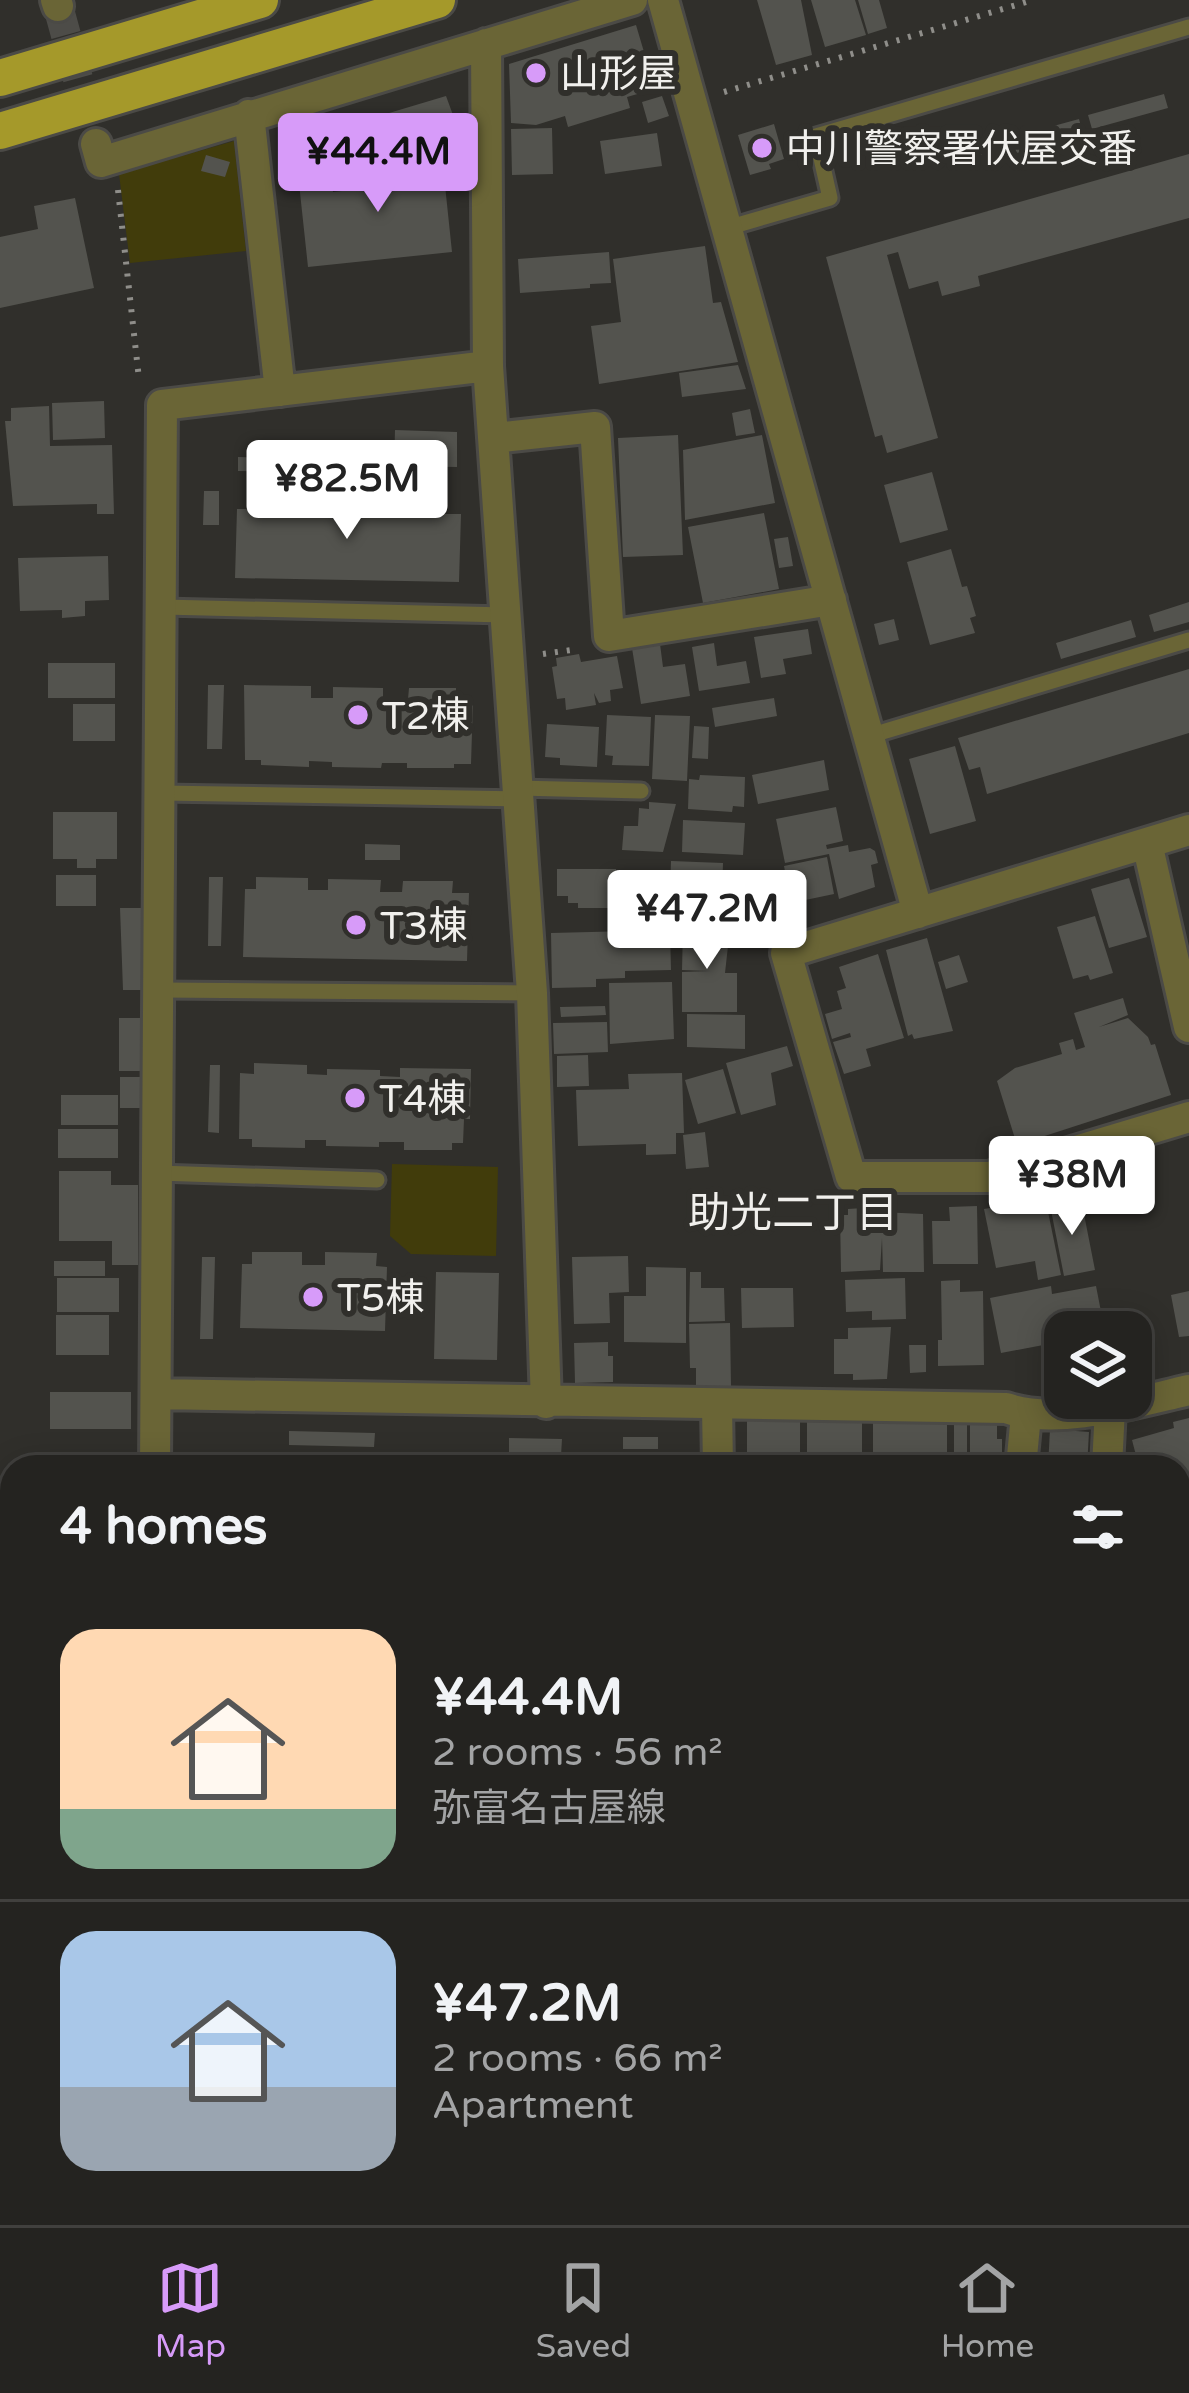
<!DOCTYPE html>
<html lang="en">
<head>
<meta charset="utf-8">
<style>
  body { margin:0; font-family:"Varela Round","Noto Sans JP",sans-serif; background:#2c2b29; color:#f1f3f6; height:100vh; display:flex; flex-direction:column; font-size:45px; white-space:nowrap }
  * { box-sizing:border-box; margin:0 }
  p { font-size:39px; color:#a3a4a5 }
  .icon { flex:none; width:66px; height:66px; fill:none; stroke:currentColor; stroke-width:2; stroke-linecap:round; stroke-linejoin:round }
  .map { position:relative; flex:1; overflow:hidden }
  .side { position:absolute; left:0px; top:1455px; width:1191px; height:771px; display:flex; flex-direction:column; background:#242320; border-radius:36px 36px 0 0; box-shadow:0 6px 30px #0003,0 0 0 3px #41403e }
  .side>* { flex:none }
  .buttons { position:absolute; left:1044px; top:1311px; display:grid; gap:24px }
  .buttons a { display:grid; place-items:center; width:108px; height:108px; border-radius:24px; background:#242320; box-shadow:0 6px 30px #0003,0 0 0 3px #41403e; font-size:60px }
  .price { position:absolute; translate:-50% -102px; padding:0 27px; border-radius:12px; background:#fff; color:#222; font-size:39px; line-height:78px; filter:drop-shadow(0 3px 6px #0008) }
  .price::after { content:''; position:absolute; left:50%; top:72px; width:36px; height:27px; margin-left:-18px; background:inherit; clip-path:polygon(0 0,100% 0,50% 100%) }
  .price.active { background:#d79bf9; color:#111 }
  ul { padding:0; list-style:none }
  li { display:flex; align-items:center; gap:36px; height:300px; padding:0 60px }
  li+li { border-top:3px solid #41403e }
  li span { display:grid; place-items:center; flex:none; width:336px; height:240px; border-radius:36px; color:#555 }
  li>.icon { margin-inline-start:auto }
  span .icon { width:144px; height:144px; fill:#fffc; stroke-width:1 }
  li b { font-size:51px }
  h2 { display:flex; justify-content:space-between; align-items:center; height:144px; padding:0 60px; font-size:51px }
  .dock { display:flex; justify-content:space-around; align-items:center; height:168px; border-top:3px solid #41403e; background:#242320; font-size:33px; color:#a3a4a5 }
  .dock a { display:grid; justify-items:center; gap:6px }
  .dock .active { color:#d79bf9 }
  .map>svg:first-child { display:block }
</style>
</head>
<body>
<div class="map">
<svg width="1189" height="2225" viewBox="0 0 1189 2225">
  <rect width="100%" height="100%" fill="#302f2b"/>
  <!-- green -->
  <path fill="#413c0b" d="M234,141L246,251L130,263L119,174Z
    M392,1164L498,1167L496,1256L411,1254L390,1236Z"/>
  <!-- building -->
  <path fill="#53534e" d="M757,0H801L812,55L776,65Z
    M811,0H855L866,35L825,47Z
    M858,0H879L887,28L868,34Z
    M636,25L655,89L627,97L630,108L568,127L565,116L536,125L511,123L509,64Z
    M1164,94L1168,108L1092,129L1088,115Z
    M446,96L453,115L375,139L369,119Z
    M662,96L669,116L648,123L642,102Z
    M368,118L371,150L334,153L331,121Z
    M1079,119L1083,134L1010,155L1006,139Z
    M774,124L784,159L769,164L771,169L750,175L738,135Z
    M552,128L553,174L512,175L511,129Z
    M657,133L662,166L605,174L600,141Z
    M325,136L327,151L294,155L292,140Z
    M961,138L1000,141L999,156L960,153Z
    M441,147L452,252L308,267L298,174L331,171L333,192L404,184L401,151Z
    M1189,154V218L978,276L980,286L942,296L938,281L909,289L898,252L887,255L938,438L887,453L882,435L875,437L826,257Z
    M206,155L230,162L225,177L201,171Z
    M75,198L94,288L0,308V237L38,229L34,206Z
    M705,246L713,303L721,302L738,362L599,384L591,326L621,322L613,259Z
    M609,252L611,283L590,284V288L520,293L518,259Z
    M738,365L746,389L682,397L679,373Z
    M104,401L105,438L53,440L52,403Z
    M49,406L50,446L112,445L114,514H97V504L13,506L5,421H11V408Z
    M750,409L755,433L736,436L732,413Z
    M395,430L457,432V467L394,466Z
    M678,435L683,555L623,557L618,438Z
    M762,435L775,503L685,520L683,450Z
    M238,457L302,459L301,472L238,471Z
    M932,472L948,530L900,543L884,485Z
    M204,491H219V525H203Z
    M248,498L300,499V510L320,511V499L372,501V512H394L395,501L444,502V514H461L459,582L235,578L237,509H248Z
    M764,513L779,589L703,603L688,527Z
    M788,537L793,566L779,568L774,539Z
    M951,549L962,587L967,586L976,616L970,618L975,633L930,645L907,562Z
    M108,556L109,600L85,601V616L62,618V610L20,611L18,558Z
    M1189,602V622L1154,632L1149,615Z
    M894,619L899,640L879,645L874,624Z
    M1131,620L1136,637L1061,659L1056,643Z
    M808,629L812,654L783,659L786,674L761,678L754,637Z
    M714,643L717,666L746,661L750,683L699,691L692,647Z
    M660,644L663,667L685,664L690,696L641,704L632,648Z
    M579,654L581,662L617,656L623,688L610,690L611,701L599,703L594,693L596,705L566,710L565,698L557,699L552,667L557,666L556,658Z
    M48,663H115V698H48Z
    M1189,669V733L987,794L980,767L969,770L958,738Z
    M208,685H224L222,749H207Z
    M244,685L311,686V698H333V687L383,688V699H408L409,688H456V701H473L471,764H454V768H407V763H382L381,768L332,767V762L309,761V767L261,765V760H245Z
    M774,698L777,716L715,727L712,708Z
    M73,704H115V741H73Z
    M607,715L651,717L649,766L612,765L613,756L605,755Z
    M655,715L690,716L687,781L652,779Z
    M547,724L599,727L597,767L560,765V758L545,757Z
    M694,726L709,727L708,759L692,758Z
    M955,746L976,821L930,834L909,759Z
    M824,760L829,790L758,804L752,775Z
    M700,775L745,777L744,807L733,806L732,812L688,809L689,779L699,780Z
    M649,802L676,804L663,852L622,850L624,826H638L639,808L649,809Z
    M836,807L843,841L826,845L827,849L848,845L849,852L870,848L875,851L878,863L871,865L875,887L839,899L829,854L785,863L776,819Z
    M53,812H117V859H96V868H77V859H53Z
    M683,820L745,823L743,855L682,852Z
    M365,844L400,845V860H365Z
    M827,857L834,894L791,903L784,866Z
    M671,861L723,863L722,895L670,892Z
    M557,869H616V908H578V903H568V896H557Z
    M621,870H663V917H644V911H621Z
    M56,875H96V906H56Z
    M209,877H223L221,946H208Z
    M256,877L308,878V890H328V879L381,880L380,892H402L403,881H453L452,893H469L467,961L243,957L245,889H256Z
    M1129,878L1147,937L1109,948L1091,889Z
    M670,895L736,901L735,926L669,921Z
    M120,908H142V990H123Z
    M1095,916L1113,973L1090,980L1088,975L1073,979L1057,927Z
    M683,927L730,928L725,973H737V1012H682V972L710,971L682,970Z
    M670,930L671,970L625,971V978L596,979V987L552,988L551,933Z
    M927,938L953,1031L914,1039L912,1034L908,1036L886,950Z
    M878,954L904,1038L866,1049L871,1066L844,1074L833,1042L851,1037L850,1033L832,1039L825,1014L842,1009L837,991L846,988L839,967Z
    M959,955L968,982L946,989L938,962Z
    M672,982L674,1039L610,1044L609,983Z
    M1123,998L1128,1015L1099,1027L1128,1018L1148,1037L1151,1045L1155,1044L1171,1095L1017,1145L997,1081L1015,1068L1062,1054L1059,1043L1073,1039L1076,1050L1085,1047L1074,1013Z
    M605,1006L606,1015L561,1017L560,1007Z
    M687,1014L745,1015V1049L687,1047Z
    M119,1018H140V1071H119Z
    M607,1022L608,1052L554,1054L553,1023Z
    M787,1046L793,1066L771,1073L776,1105L741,1115L726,1063Z
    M588,1055L589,1086L557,1087V1056Z
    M254,1063L307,1065V1074L327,1075V1069L380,1070V1076L400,1077V1068L471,1069L470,1119H464L463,1143H452V1150H404V1142H379V1147L326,1146V1140H305V1148L252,1147V1139H239L240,1073L254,1074Z
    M210,1065H220L219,1133L208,1132Z
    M723,1069L736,1113L698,1124L685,1080Z
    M682,1073L684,1133H676V1154L646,1155V1144L578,1146L576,1090L629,1089L628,1074Z
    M120,1077H142V1108H120Z
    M61,1095H118V1125H61Z
    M58,1129H118V1158H58Z
    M705,1132L709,1167L686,1169L683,1135Z
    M59,1171H111V1185H138V1265H112V1241H59Z
    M1019,1197L1020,1202L1045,1197L1061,1275L1038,1280L1035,1261L996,1268L984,1209L1008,1205L1007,1199Z
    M1081,1199L1095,1270L1064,1276L1050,1205Z
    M977,1206L978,1264H933L932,1221H950L949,1207Z
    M879,1207L880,1212L923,1214L924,1272H883L882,1238L880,1270L841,1272L840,1215H848V1209Z
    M252,1252H302V1265H325V1252L377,1253L376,1266L387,1267L385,1331L240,1328L242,1264H252Z
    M628,1256L629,1292L609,1293L610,1323L574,1324L572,1257Z
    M202,1257H215L213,1339H200Z
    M54,1261H105V1276H54Z
    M646,1267L686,1268V1343L624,1342V1296H646Z
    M436,1272L499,1273L497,1360L434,1359Z
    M690,1272H701V1288H724L725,1321L689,1322Z
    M57,1278H119V1312H57Z
    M905,1278L906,1319L872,1320V1311L846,1312L845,1280Z
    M960,1280V1292L983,1291L984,1365L938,1366V1340H942L941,1281Z
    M1051,1286L1052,1294L1096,1286L1105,1332H1065V1354L1061,1355L1059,1342L1001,1353L990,1298Z
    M741,1288H793L794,1327L742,1328Z
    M1189,1291V1336L1179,1337L1171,1295Z
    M56,1315H109V1355H56Z
    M730,1323L731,1387H696V1368H690L689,1324Z
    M891,1327L887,1379L853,1380V1374H834V1339H848V1328Z
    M608,1342V1356H613V1382L575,1383L574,1343Z
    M909,1345H926V1372L910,1373Z
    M50,1392H131V1429H50Z
    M747,1414H800V1456H747Z
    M807,1416H862V1454H807Z
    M1189,1418V1478L1179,1481V1467H1139L1132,1440L1174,1428L1173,1422Z
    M954,1420H967V1467H954Z
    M970,1420H997V1439H1002V1460H997V1467H970Z
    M873,1421H947V1461H934V1467H873Z
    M1050,1429L1089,1432L1087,1467H1048Z
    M289,1431L375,1433L374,1447L289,1445Z
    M623,1437H658V1449H623Z
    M509,1438L562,1439L561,1456L509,1455Z
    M208,1453L260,1454V1467H208Z
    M279,1455L332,1456V1467H279Z
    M354,1456L404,1457V1467H354Z
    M1189,1721V1960L1184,1961L1179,1943V1723Z
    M1189,2110V2165L1179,2168V2113Z
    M1179,2197L1189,2198V2225H1116L1117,2214H1179Z
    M205,2214H260V2225H205Z
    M351,2214H685V2220H676V2225H340L339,2215Z
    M1023,2214H1078L1077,2222L1052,2220V2225H1022Z"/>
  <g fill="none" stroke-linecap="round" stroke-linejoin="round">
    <!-- street-tunnel -->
    <path stroke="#4d4c48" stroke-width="30" stroke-dasharray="30 15" stroke-linecap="butt" d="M58,6L96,144"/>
    <!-- lane casing -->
    <g stroke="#4b4a46" stroke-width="21">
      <path id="lane" d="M727,228L830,198L816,136L1189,27
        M163,607L506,615
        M869,736L1189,640
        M518,788L641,791
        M162,793L519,799
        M160,990L532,993
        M158,1173L377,1180"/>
    </g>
    <!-- street casing -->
    <g stroke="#4b4a46" stroke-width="36">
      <path id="street" d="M56,0L58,6
        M663,0L918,913
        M486,44L488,366L532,993L546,1403
        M249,115L280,391
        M96,144L101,162L632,0
        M494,438L595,427L609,636L831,600
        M1189,830L786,953L851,1177H989L1189,1117
        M1147,843L1189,1027
        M156,1394L1006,1408C1058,1426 1136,1402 1189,1390
        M717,1406L718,1467
        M155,1467L162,405L488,366
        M1021,1467L1026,1415
        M1107,1467L1110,1408
        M1179,1696L1189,1693
        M1179,2018L1189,2016
        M0,2157L12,2156
        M287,2214L288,2225
        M727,2214V2225
        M930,2225L931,2214
        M1096,2225L1097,2214"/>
    </g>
    <!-- primary casing -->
    <g stroke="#4b4a46" stroke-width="42">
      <path id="primary" d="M0,78L260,0
        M0,131L437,0"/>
    </g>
    <!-- path -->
    <path stroke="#8f8e8a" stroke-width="6" stroke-dasharray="3 9" stroke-linecap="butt" d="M724,92L1033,0
      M118,190L139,379
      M543,654L578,649
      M1179,1522L1189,1523
      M119,2225V2214"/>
    <!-- lane -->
    <use href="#lane" stroke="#6a6536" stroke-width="15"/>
    <!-- street -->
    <use href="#street" stroke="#6a6536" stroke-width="30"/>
    <!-- primary -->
    <use href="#primary" stroke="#a5992a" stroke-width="36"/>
  </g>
  <!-- markers -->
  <g fill="#d79bf9" stroke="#302f2b" stroke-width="4.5">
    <circle cx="536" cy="73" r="12"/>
    <circle cx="762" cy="148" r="12"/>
    <circle cx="358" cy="715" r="12"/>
    <circle cx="356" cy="925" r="12"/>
    <circle cx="355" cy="1098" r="12"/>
    <circle cx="313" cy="1297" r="12"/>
  </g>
  <g text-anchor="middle" stroke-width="12" stroke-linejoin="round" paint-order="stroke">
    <!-- poi labels -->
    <g font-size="39" fill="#f1f0ed" stroke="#302f2b" text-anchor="start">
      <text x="560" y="87">山形屋</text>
      <text x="786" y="162">中川警察署伏屋交番</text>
      <text x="382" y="729">T2棟</text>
      <text x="380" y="939">T3棟</text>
      <text x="379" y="1112">T4棟</text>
      <text x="337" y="1311">T5棟</text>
    </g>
    <!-- neighbourhood labels -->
    <g font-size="42" fill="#f1f0ed" stroke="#302f2b">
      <text x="793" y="1227">助光二丁目</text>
    </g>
  </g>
</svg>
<div class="buttons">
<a><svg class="icon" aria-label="layers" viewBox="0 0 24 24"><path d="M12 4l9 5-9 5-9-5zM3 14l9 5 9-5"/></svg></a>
</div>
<b class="price active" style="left:378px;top:215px">¥44.4M</b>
<b class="price" style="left:347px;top:542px">¥82.5M</b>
<b class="price" style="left:707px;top:972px">¥47.2M</b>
<b class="price" style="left:1072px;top:1238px">¥38M</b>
<section class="side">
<h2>4 homes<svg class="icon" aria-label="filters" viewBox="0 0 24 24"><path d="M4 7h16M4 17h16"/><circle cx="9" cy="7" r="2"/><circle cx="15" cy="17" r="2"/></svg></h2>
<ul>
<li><span style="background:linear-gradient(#ffd9b3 75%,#7fa58c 0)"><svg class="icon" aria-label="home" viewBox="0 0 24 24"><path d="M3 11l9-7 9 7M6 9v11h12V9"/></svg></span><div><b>¥44.4M</b><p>2 rooms · 56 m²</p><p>弥富名古屋線</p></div></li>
<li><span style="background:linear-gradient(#a9c7e8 65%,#9aa5b1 0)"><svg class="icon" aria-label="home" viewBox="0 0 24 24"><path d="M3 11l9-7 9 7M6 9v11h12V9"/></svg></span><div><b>¥47.2M</b><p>2 rooms · 66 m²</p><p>Apartment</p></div></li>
</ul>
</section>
</div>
<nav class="dock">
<a class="active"><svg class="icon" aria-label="map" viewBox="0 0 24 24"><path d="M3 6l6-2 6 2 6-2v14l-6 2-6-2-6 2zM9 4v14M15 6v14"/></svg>Map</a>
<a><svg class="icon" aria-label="saved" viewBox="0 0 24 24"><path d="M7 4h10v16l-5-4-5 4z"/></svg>Saved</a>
<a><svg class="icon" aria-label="home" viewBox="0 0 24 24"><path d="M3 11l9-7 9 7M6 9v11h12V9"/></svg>Home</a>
</nav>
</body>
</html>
